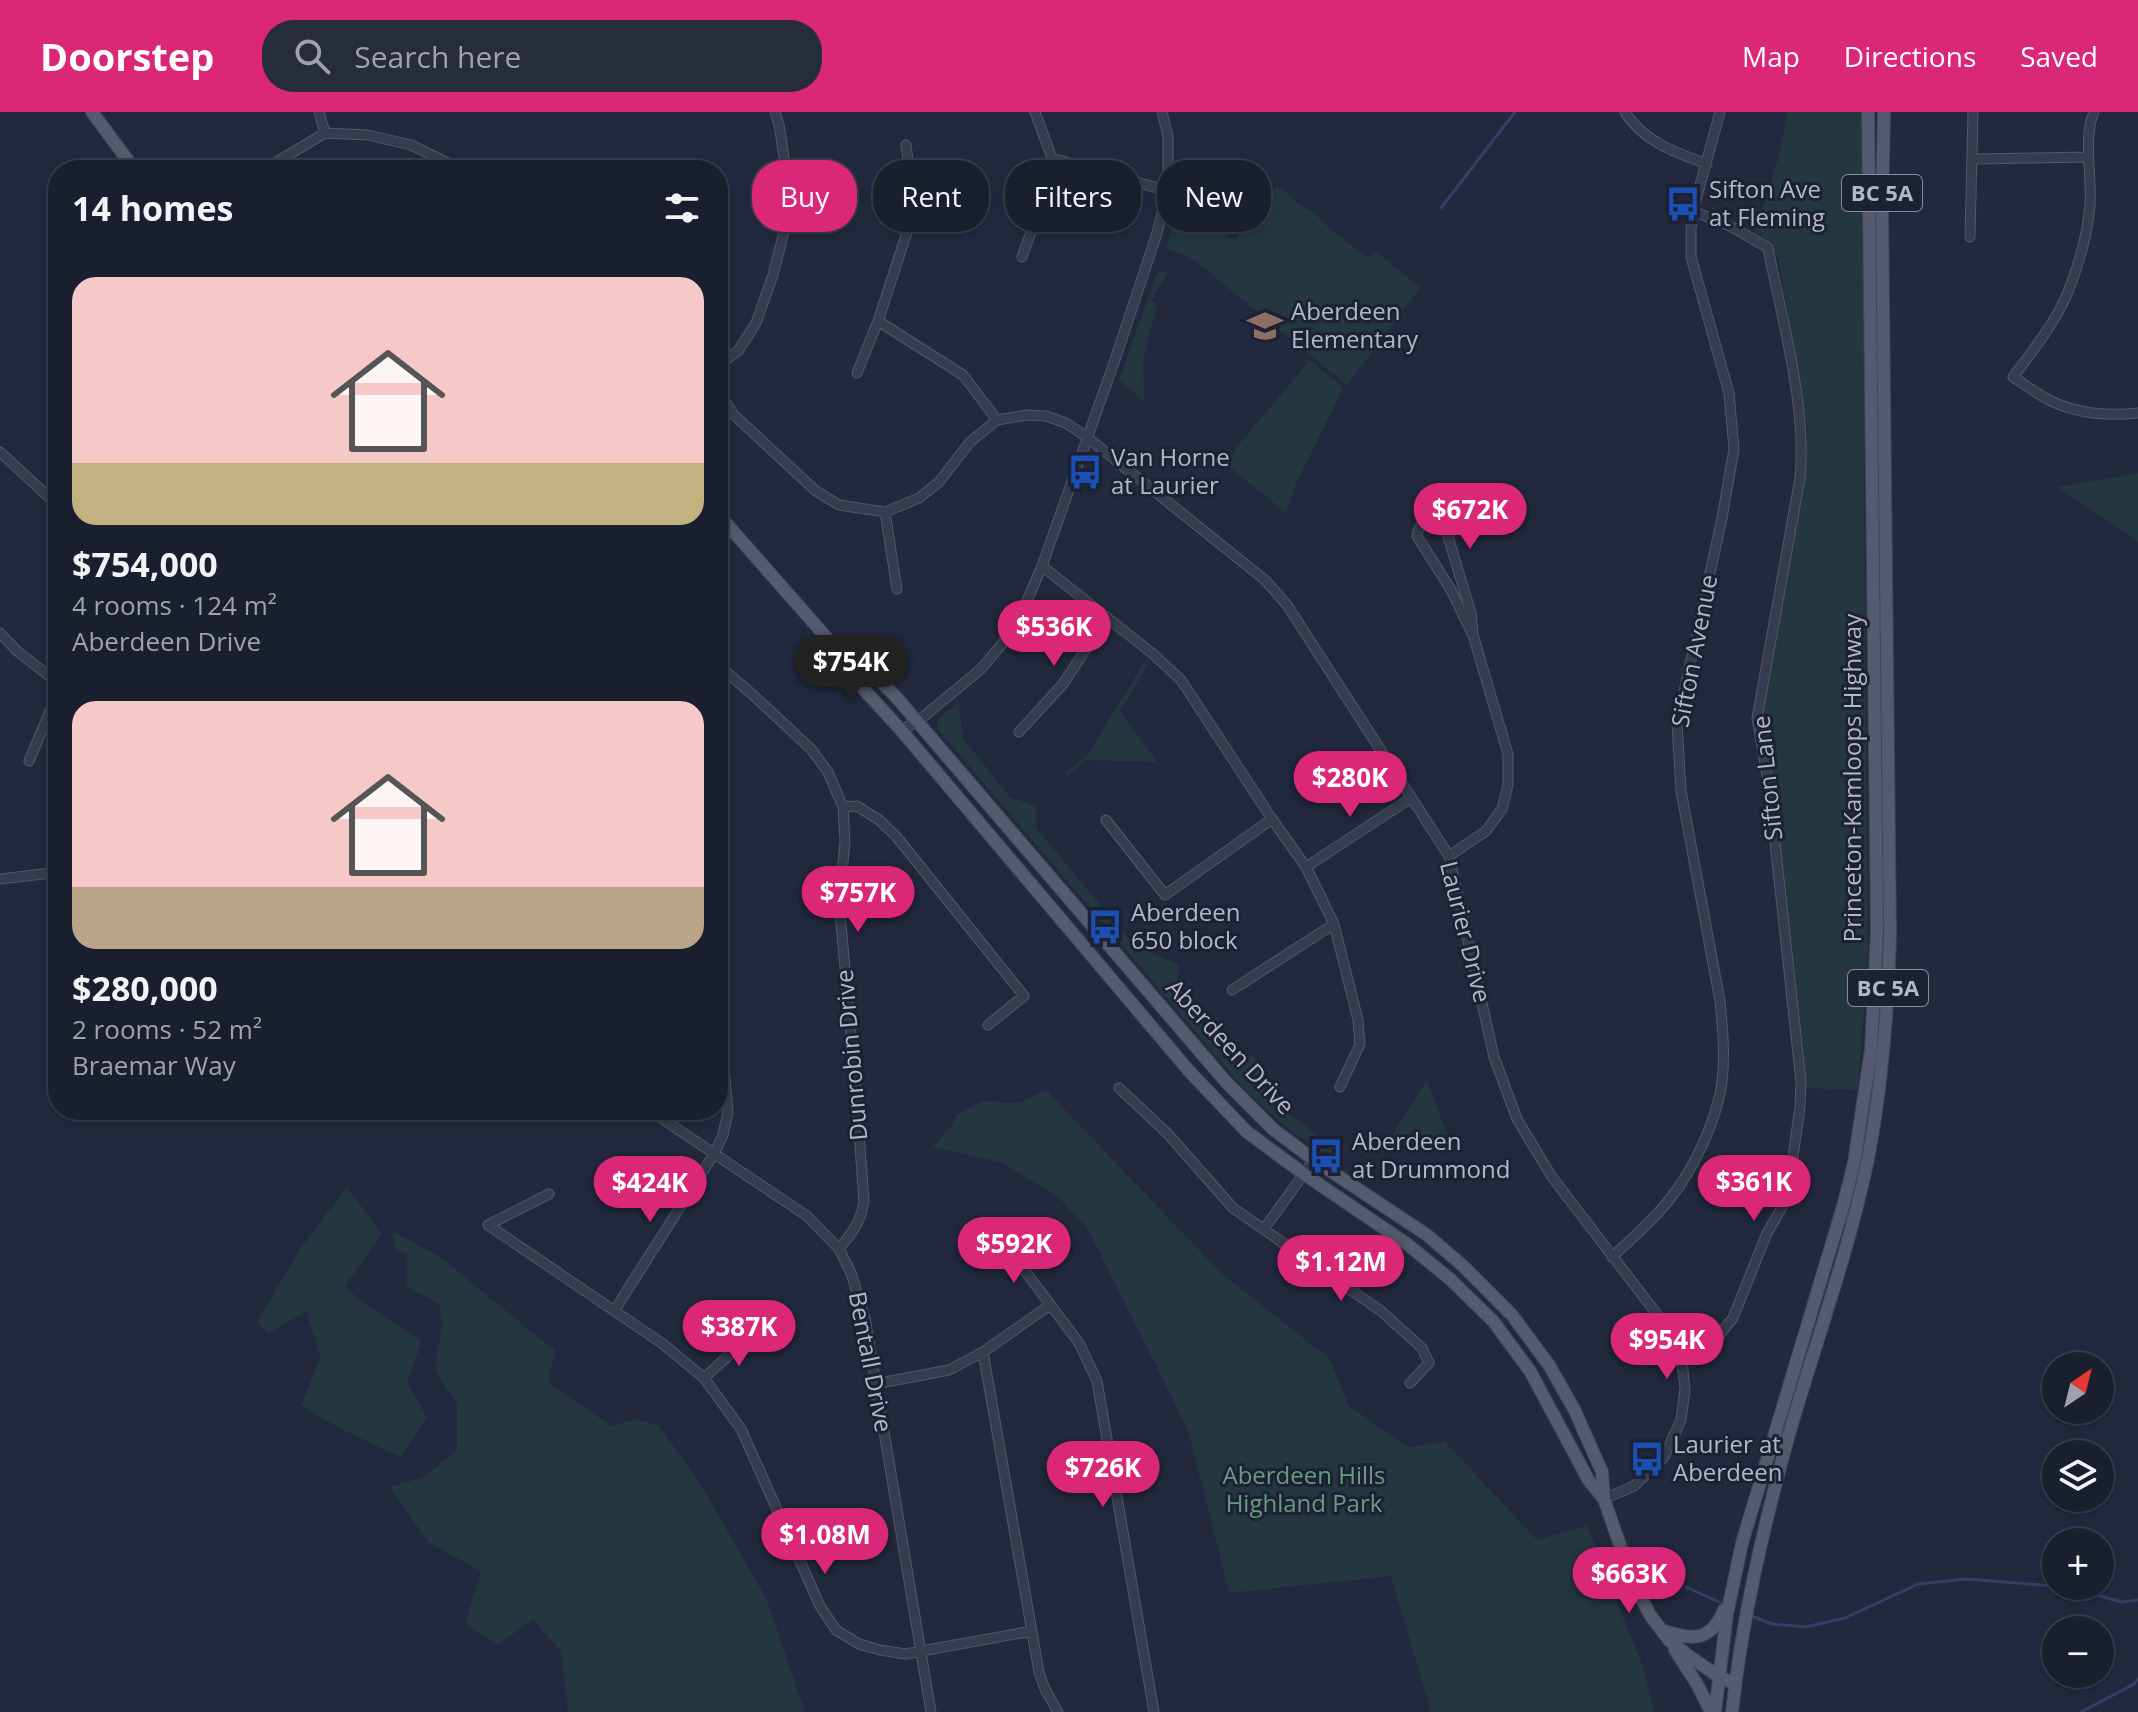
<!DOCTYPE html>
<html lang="en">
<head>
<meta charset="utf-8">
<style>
  body { margin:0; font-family:"Open Sans",sans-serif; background:#272c3b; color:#f1f3f6; height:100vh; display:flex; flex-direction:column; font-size:30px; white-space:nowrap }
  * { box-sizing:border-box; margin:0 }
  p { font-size:26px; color:#9fa2aa }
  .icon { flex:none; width:44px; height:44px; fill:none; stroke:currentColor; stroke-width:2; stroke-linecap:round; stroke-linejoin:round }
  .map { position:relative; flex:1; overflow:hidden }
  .drawer { position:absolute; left:48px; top:48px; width:680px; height:960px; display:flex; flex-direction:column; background:#1a1f2f; border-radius:32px; box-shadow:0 4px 12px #0003,0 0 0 2px #383d4b }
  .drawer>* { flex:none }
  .guide { position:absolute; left:752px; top:48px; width:760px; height:72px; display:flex; gap:16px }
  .needle { width:52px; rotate:35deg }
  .fabs { position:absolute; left:2042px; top:1240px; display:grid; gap:16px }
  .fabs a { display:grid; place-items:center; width:72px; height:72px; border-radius:50%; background:#1a1f2f; box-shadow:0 4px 12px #0003,0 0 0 2px #383d4b; font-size:40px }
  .price { position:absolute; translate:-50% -68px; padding:0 18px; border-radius:28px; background:#db2777; color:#fff; font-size:26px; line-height:52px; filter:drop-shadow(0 2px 4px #0008) }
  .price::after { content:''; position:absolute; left:50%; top:48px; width:24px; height:18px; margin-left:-12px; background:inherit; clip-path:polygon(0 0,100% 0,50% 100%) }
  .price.on { background:#222; color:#fff }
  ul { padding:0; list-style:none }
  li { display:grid; align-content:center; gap:16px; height:424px; padding:0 24px }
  li span { display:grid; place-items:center; height:248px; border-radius:24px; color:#555 }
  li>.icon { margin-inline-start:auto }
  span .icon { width:144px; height:144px; fill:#fffc; stroke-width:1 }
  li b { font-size:34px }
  h2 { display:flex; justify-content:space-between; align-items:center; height:96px; padding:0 24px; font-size:34px }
  .chip { padding:0 28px; border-radius:32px; background:#1a1f2f; box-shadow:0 4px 12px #0003,0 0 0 2px #383d4b; font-size:28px; line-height:72px }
  .chip.on { background:#db2777; color:#fff }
  header { display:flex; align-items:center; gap:48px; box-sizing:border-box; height:112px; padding:0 40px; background:#db2777; color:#fff }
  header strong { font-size:38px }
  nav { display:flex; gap:44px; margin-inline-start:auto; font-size:28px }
  .search { width:560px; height:72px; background:#272c3b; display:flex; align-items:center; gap:20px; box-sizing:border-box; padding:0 28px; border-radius:32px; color:#9fa2aa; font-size:30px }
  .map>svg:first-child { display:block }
</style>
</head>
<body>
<header>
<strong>Doorstep</strong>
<div class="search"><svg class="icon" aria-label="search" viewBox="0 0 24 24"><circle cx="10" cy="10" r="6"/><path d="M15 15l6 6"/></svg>Search here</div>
<nav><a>Map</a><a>Directions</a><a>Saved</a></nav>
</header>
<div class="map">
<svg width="2138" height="1600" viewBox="0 0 2138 1600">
  <rect width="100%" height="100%" fill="#22293f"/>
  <!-- green -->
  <path fill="#243740" d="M1788,0H1865L1866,231L1864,382L1868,836L1858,978L1805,976L1762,602L1786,464L1808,317L1778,145L1765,127L1755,121L1779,44Z
    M1193,67L1243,73L1257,86L1227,121V125L1235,128L1244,112L1277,74L1291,84L1299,93L1314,101L1326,113L1363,143L1371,145L1377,140L1420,176L1347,273L1193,147L1166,136L1177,99L1189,100Z
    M1169,159L1151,188L1157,193L1143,250L1144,289L1119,268L1157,161Z
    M1310,248L1343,276L1295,374L1286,401L1218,345L1220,341L1226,346L1232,345L1235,337Z
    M2138,361V430L2057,375Z
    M1144,551L1147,554L1120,599L1157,650L1087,648L1067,664L1065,661L1088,642Z
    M958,591L963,627L1011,686L1036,694V716L1136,835L1179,852L1175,880L1222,934L1255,945L1267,985L1337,1038L1331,1046L1286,1015L1246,979L938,617V607Z
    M1427,968L1443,1012L1455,1038L1412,1027L1386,1033Z
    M1046,978L1223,1163L1329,1246L1349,1294L1408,1335L1445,1330L1537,1428L1587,1414L1643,1555L1654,1600H1431L1391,1464L1229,1481L1188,1318L1087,1115L1059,1086L1001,1050L933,1035L950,1016L957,1003L982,989L1019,991Z
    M347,1075L382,1122L345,1174L359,1188L422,1229L407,1270L427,1306L401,1345L339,1316L301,1293L321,1245L306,1199L269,1221L257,1211L300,1137Z
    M393,1120L439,1144L555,1239L548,1270L611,1314L636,1307L659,1314L701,1373L767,1488L805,1600H568L561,1538L545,1522L534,1507L497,1533L465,1512L481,1459L428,1430L390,1375L425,1365L457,1337V1291L445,1275L435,1256L442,1213L439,1192L406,1174L407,1142L395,1137Z"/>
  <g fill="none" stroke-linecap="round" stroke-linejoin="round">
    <!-- stream -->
    <path stroke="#333f65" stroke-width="3" d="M1441,96L1515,0
      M1686,1475L1726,1493
      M1751,1504L1772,1512L1806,1515L1845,1506L1918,1472L1967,1467L2066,1475L2122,1490L2138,1488
      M2081,1600L2134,1572L2138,1567"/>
    <!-- minor casing -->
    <g stroke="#52576a" stroke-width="11">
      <path id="minor" d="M319,0L325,21
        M1625,0C1643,29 1676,41 1707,52
        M2094,0C2083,26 2092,64 2090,92C2088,124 2073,176 2056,204C2044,225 2028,245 2013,265C2026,273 2038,283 2051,289C2078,302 2109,304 2138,301
        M1052,46L1168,79
        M1973,47L2089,45
        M263,58L325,21L368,23L411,33L463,58
        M1970,125L1973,0
        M1022,145L1048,73L1052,46L1035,0
        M878,209L963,263L997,308
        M718,253L738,239L756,211L773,163L786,112L787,64L779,13L775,0
        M857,261L878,209L910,111L912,78L906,33
        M718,279L734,303L816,379L839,393L885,400L919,386L939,370L970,330L997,308L1027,303L1046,304L1066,311L1088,326L1265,468L1287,493L1449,744L1494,945L1517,1007L1552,1065L1669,1218L1681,1242L1685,1277L1681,1308L1664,1345L1634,1374L1604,1387
        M0,340L53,389L58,392
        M885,400L897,477
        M1042,454L1153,542L1181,568L1272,707L1306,755L1334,812L1358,908L1360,932L1340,975
        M0,521L17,539L58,571
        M718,553L753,583L811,637L828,660L843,695L845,730L839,790L855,966L864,1089C861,1110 852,1121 839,1137
        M901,618L917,610L981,557L1002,532L1023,498L1042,454L1116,245L1157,121L1168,79V24L1162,0
        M1019,620L1063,572L1107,505
        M29,649L58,580
        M843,695L857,694L879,708L896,724L1024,884L988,913
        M1106,708L1165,783L1272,707
        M1449,744L1486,719L1502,697L1508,673V642L1473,523L1451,478L1417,424C1419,406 1436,402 1446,418L1471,501L1473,523
        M1306,755L1411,686
        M0,767L51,761L58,762
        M1232,878L1334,812
        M1119,976L1167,1021L1233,1096L1381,1199L1422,1236L1429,1251L1410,1271
        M344,998C370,1004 408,1005 434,998
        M649,998L807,1104L839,1137L851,1161L865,1206L931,1600
        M549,1082L488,1113L663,1232L704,1266L741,1317L820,1494L836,1518L859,1532L880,1538L905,1542L1032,1519
        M1264,1117L1314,1048
        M993,1136L1019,1151L1079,1231L1097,1269L1154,1600
        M1612,1145C1627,1131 1643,1117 1657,1102C1687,1070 1710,1025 1720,982C1726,953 1723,919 1720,889L1681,679L1677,612L1722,406L1734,337L1729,281L1691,145V117L1693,99L1720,0
        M614,1199L714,1042L723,1023L728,1000L718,887
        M983,1240L1039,1560L1045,1577L1058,1600
        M1681,1242L1716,1227L1733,1206L1767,1121L1787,1087L1800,995L1801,970L1769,675L1757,606L1800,366C1807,294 1782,208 1768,136L1734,116L1693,99
        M704,1266L752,1222
        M875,1272L949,1258L983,1240L1050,1193"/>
    </g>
    <!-- major casing -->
    <g stroke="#404558" stroke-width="14">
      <path id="major" d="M92,0L135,58
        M718,402L841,542L845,557L901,618L1189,959L1247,1020L1304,1062L1407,1132L1450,1167L1493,1209L1530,1259L1589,1369L1604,1387
        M841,542C864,552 880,568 897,586L1226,970L1273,1017L1314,1048L1427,1123L1462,1153L1512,1203L1549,1253L1575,1299L1602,1360L1604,1387L1632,1468L1650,1503L1669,1528L1686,1542L1718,1564L1735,1572
        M1661,1518C1691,1528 1710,1531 1724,1498
        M1675,1538L1697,1572L1711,1600
        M1715,1600L1727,1502L1742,1431L1844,1091L1854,1051L1871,938L1877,819L1868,0
        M1732,1600C1742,1507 1763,1417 1788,1326C1814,1235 1847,1145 1867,1052C1882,976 1888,899 1890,822L1882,99L1884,0"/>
    </g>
    <!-- minor -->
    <use href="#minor" stroke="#363c4f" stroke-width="9"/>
    <!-- major -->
    <use href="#major" stroke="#545a6f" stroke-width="12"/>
  </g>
  <!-- icons -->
  <defs>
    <g id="bus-bare" transform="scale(2.76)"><path d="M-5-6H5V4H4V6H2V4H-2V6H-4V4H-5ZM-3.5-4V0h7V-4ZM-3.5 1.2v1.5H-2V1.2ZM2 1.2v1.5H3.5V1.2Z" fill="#1a4fb4" stroke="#1c2134" stroke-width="2.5" paint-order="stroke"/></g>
    <g id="school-bare" transform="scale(2.76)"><path d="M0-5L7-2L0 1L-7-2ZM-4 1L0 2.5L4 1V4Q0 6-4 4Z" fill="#8d6e63" stroke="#1c2134" stroke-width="2.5" paint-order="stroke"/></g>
  </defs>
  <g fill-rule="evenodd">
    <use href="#bus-bare" x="1683" y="92"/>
    <use href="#school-bare" x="1265" y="214"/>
    <use href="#bus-bare" x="1085" y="360"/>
    <use href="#bus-bare" x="1105" y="815"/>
    <use href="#bus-bare" x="1326" y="1044"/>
    <use href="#bus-bare" x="1647" y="1347"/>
  </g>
  <g text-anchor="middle" stroke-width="6" stroke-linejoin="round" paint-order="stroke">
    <!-- shield labels -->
    <g fill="#1c2134" stroke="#858a9d" stroke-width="2">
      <rect x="1842" y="63" width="80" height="36" rx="6"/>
      <rect x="1848" y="858" width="80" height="36" rx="6"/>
    </g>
    <g font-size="22" font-weight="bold" fill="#b2b7ca">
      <text x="1882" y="89">BC 5A</text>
      <text x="1888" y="884">BC 5A</text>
    </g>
    <!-- poi labels -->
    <g font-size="24" fill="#b2b7ca" stroke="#1c2134" text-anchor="start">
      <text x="1709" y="86">Sifton Ave<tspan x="1709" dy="28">at Fleming</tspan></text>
      <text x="1291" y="208">Aberdeen<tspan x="1291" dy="28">Elementary</tspan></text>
      <text x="1111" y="354">Van Horne<tspan x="1111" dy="28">at Laurier</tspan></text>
      <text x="1131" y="809">Aberdeen<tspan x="1131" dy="28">650 block</tspan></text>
      <text x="1352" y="1038">Aberdeen<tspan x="1352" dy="28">at Drummond</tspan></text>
      <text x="1673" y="1341">Laurier at<tspan x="1673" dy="28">Aberdeen</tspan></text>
    </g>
    <!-- street labels -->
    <g font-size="24" fill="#b2b7ca" stroke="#1c2134">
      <text transform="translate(1695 539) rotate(-79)" y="8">Sifton Avenue</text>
      <text transform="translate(1768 666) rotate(-96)" y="8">Sifton Lane</text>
      <text transform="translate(1853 666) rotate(-90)" y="8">Princeton-Kamloops Highway</text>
      <text transform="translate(1465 820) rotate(76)" y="8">Laurier Drive</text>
      <text transform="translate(1230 935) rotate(47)" y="8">Aberdeen Drive</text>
      <text transform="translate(852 943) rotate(-95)" y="8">Dunrobin Drive</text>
      <text transform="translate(870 1250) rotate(79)" y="8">Bentall Drive</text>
    </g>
    <!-- park labels -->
    <g font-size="24" fill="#689c7e" stroke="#1c2134">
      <text x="1304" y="1372">Aberdeen Hills<tspan x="1304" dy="28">Highland Park</tspan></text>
    </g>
  </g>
</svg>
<div class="fabs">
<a><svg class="needle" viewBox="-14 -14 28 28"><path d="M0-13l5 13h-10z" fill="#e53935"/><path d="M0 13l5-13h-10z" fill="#9fa2aa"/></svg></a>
<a><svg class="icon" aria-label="layers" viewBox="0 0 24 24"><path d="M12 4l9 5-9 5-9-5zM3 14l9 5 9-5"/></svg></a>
<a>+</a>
<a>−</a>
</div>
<b class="price" style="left:1470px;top:439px">$672K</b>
<b class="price" style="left:1054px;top:556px">$536K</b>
<b class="price on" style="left:851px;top:591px">$754K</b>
<b class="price" style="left:1350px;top:707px">$280K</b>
<b class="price" style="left:858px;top:822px">$757K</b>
<b class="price" style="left:1754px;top:1111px">$361K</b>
<b class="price" style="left:650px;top:1112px">$424K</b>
<b class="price" style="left:1014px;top:1173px">$592K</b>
<b class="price" style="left:1341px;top:1191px">$1.12M</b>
<b class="price" style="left:739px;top:1256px">$387K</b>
<b class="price" style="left:1667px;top:1269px">$954K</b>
<b class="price" style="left:1103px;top:1397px">$726K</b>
<b class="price" style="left:825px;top:1464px">$1.08M</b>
<b class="price" style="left:1629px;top:1503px">$663K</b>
<div class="guide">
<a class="chip on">Buy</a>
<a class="chip">Rent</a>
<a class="chip">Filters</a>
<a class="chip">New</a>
</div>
<section class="drawer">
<h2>14 homes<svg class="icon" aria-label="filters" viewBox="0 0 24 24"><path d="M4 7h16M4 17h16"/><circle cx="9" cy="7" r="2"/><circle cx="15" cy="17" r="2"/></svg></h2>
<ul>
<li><span style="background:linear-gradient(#f6c9c9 75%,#c2b280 0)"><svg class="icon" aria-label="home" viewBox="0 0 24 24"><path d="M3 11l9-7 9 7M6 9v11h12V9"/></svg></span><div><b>$754,000</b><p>4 rooms · 124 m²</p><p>Aberdeen Drive</p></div></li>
<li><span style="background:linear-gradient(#f6c9c9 75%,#b9a48a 0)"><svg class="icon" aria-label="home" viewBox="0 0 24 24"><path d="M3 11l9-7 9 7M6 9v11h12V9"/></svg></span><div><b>$280,000</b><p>2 rooms · 52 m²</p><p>Braemar Way</p></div></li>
</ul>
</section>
</div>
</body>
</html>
